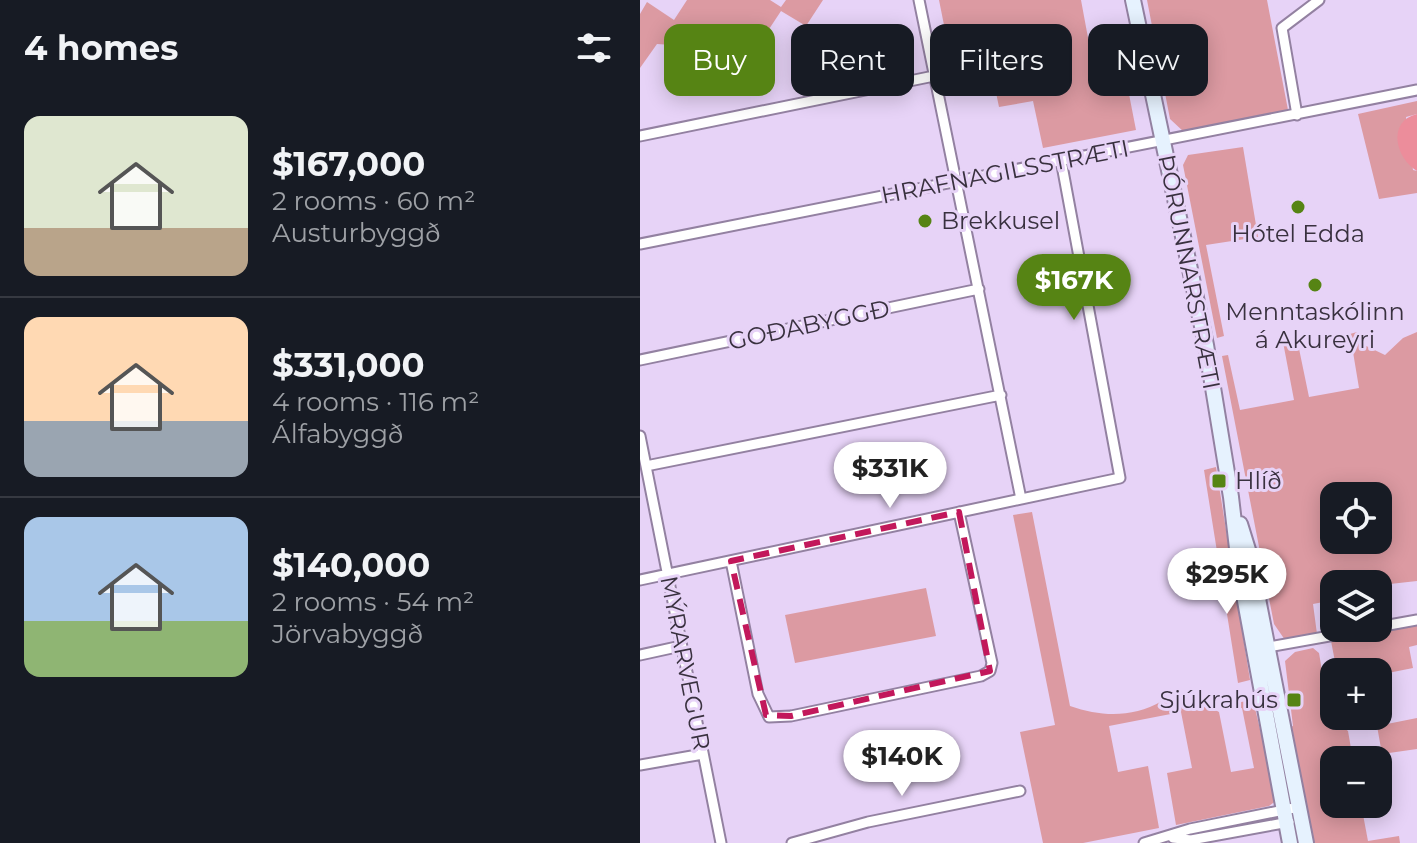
<!DOCTYPE html>
<html lang="en">
<head>
<meta charset="utf-8">
<style>
  body { margin:0; font-family:Montserrat,sans-serif; background:#242831; color:#f1f3f6; height:100vh; display:flex; flex-direction:column; font-size:30px; white-space:nowrap }
  * { box-sizing:border-box; margin:0 }
  p { font-size:26px; color:#9ea1a6 }
  .icon { flex:none; width:44px; height:44px; fill:none; stroke:currentColor; stroke-width:2; stroke-linecap:round; stroke-linejoin:round }
  .map { position:relative; flex:1; overflow:hidden }
  .drawer { display:flex; flex-direction:column; background:#171b24; width:640px }
  .drawer>* { flex:none }
  .top-card { position:absolute; left:24px; top:24px; width:632px; height:72px; display:flex; gap:16px }
  .tools { position:absolute; left:680px; top:482px; display:grid; gap:16px }
  .tools a { display:grid; place-items:center; width:72px; height:72px; border-radius:16px; background:#171b24; box-shadow:0 4px 20px #0003; font-size:40px }
  .price { position:absolute; translate:-50% -68px; padding:0 18px; border-radius:28px; background:#fff; color:#222; font-size:26px; line-height:52px; filter:drop-shadow(0 2px 4px #0008) }
  .price::after { content:''; position:absolute; left:50%; top:48px; width:24px; height:18px; margin-left:-12px; background:inherit; clip-path:polygon(0 0,100% 0,50% 100%) }
  .price.current { background:#568414; color:#fff }
  ul { padding:0; list-style:none }
  li { display:flex; align-items:center; gap:24px; height:200px; padding:0 24px }
  li+li { border-top:2px solid #363941 }
  li span { display:grid; place-items:center; flex:none; width:224px; height:160px; border-radius:16px; color:#555 }
  li>.icon { margin-inline-start:auto }
  span .icon { width:96px; height:96px; fill:#fffc; stroke-width:1 }
  li b { font-size:34px }
  h2 { display:flex; justify-content:space-between; align-items:center; height:96px; padding:0 24px; font-size:34px }
  .chip { padding:0 28px; border-radius:16px; background:#171b24; box-shadow:0 4px 20px #0003; font-size:28px; line-height:72px }
  .chip.current { background:#568414; color:#fff }
  main { display:flex; flex:1; min-height:0 }
  .map>svg:first-child { display:block }
</style>
</head>
<body>
<main>
<section class="drawer">
<h2>4 homes<svg class="icon" aria-label="filters" viewBox="0 0 24 24"><path d="M4 7h16M4 17h16"/><circle cx="9" cy="7" r="2"/><circle cx="15" cy="17" r="2"/></svg></h2>
<ul>
<li><span style="background:linear-gradient(#dfe7d0 70%,#b9a48a 0)"><svg class="icon" aria-label="home" viewBox="0 0 24 24"><path d="M3 11l9-7 9 7M6 9v11h12V9"/></svg></span><div><b>$167,000</b><p>2 rooms · 60 m²</p><p>Austurbyggð</p></div></li>
<li><span style="background:linear-gradient(#ffd9b3 65%,#9aa5b1 0)"><svg class="icon" aria-label="home" viewBox="0 0 24 24"><path d="M3 11l9-7 9 7M6 9v11h12V9"/></svg></span><div><b>$331,000</b><p>4 rooms · 116 m²</p><p>Álfabyggð</p></div></li>
<li><span style="background:linear-gradient(#a9c7e8 65%,#8fb573 0)"><svg class="icon" aria-label="home" viewBox="0 0 24 24"><path d="M3 11l9-7 9 7M6 9v11h12V9"/></svg></span><div><b>$140,000</b><p>2 rooms · 54 m²</p><p>Jörvabyggð</p></div></li>
</ul>
</section>
<div class="map">
<svg width="777" height="843" viewBox="0 0 777 843">
  <rect width="100%" height="100%" fill="#e7d3f7"/>
  <!-- green -->
  <path fill="#dc9aa2" fill-rule="evenodd" d="M47,0H130L141,7L146,0H183L166,26L141,11L114,52L89,36L68,68L32,45L17,44L0,68V14L7,2L34,20Z
    M299,0H441L451,54L480,48L496,130L403,148L393,101L359,107L354,83L305,92L301,73L313,70Z
    M507,0H627L648,110L544,132L530,119Z
    M777,101V114L766,117L773,170L777,171V193L739,199L718,114Z
    M603,147L618,237L566,245L584,336L577,338L543,165L548,155Z
    M717,332L722,344L745,355L763,338L777,332V581L750,584L751,592L738,594V584H694V600L673,604L677,634L645,640L634,624L582,356L588,355L600,410L654,400L643,342L657,339L669,397L719,388L710,334ZM694,496H738V540H694Z
    M576,467L610,680L598,683L564,470Z
    M392,512L430,706C462,717 492,718 522,701C541,710 562,702 579,712L591,772L614,768L602,708L596,709L595,703L613,700L637,800L629,806L536,825L527,773L552,768L541,712L469,726L478,772L508,766L519,828L443,843H403L380,732L415,725L373,515Z
    M286,588L296,636L155,663L145,615Z
    M777,625V645L769,647L773,668L743,674L749,708L738,710V672H697L691,641Z
    M673,648L679,653C684,680 685,713 708,731L713,760H694V804H721L728,841L759,836L760,843H672L650,727L653,726L645,661L655,652Z
    M777,718V749L742,754L737,726Z"/>
  <!-- forest -->
  <path fill="#ec8d9b" d="M777,114V171C755,158 747,121 777,114Z"/>
  <g fill="none" stroke-linecap="round" stroke-linejoin="round">
    <!-- street casing -->
    <g stroke="#9381a1" stroke-width="13">
      <path id="street" d="M279,0L381,499
        M657,115L642,28L679,0
        M0,136L294,76
        M0,244L777,90
        M0,360L339,289
        M0,436L81,843
        M6,466L361,395
        M91,561L118,694L129,717L151,716L341,676L350,671L352,663L319,512
        M0,580L480,478L421,160
        M738,627L777,620
        M623,648L734,628
        M0,655L41,646
        M0,765L63,754
        M533,838L551,840L649,822
        M152,843L228,822L380,791
        M504,843L550,829L659,807"/>
    </g>
    <!-- secondary casing -->
    <g stroke="#9381a1" stroke-width="18">
      <path id="secondary" d="M493,0L566,345L591,497L600,574L650,843
        M600,524L609,553L666,843"/>
    </g>
    <!-- street -->
    <use href="#street" stroke="#fff" stroke-width="9"/>
    <!-- secondary -->
    <use href="#secondary" stroke="#e6f2fe" stroke-width="14"/>
  </g>
  <!-- marked area -->
  <path fill="none" stroke="#c2185b" stroke-width="6" stroke-dasharray="16 10" stroke-linejoin="round" d="M319,512L350,671L151,716L126,715L91,561Z"/>
  <!-- markers -->
  <g fill="#568414" stroke="#e7d3f7" stroke-width="3">
    <circle cx="658" cy="207" r="8"/>
    <circle cx="285" cy="221" r="8"/>
    <circle cx="675" cy="285" r="8"/>
    <rect x="571" y="473" width="16" height="16" rx="4"/>
    <rect x="646" y="692" width="16" height="16" rx="4"/>
  </g>
  <g text-anchor="middle" stroke-width="6" stroke-linejoin="round" paint-order="stroke">
    <!-- street labels -->
    <g font-size="24" fill="#39313f" stroke="#e7d3f7">
      <text transform="translate(365 172) rotate(-11)" y="8">HRAFNAGILSSTRÆTI</text>
      <text transform="translate(549 272) rotate(79)" y="8">ÞÓRUNNARSTRÆTI</text>
      <text transform="translate(169 325) rotate(-12)" y="8">GOÐABYGGÐ</text>
      <text transform="translate(45 663) rotate(79)" y="8">MÝRARVEGUR</text>
    </g>
    <!-- poi labels -->
    <g font-size="24" fill="#39313f" stroke="#e7d3f7" text-anchor="start">
      <text x="301" y="229">Brekkusel</text>
      <text x="658" y="242" text-anchor="middle">Hótel Edda</text>
      <text x="675" y="320" text-anchor="middle">Menntaskólinn<tspan x="675" dy="28">á Akureyri</tspan></text>
      <text x="595" y="489">Hlíð</text>
      <text x="638" y="708" text-anchor="end">Sjúkrahús</text>
    </g>
  </g>
</svg>
<div class="tools">
<a><svg class="icon" aria-label="locate" viewBox="0 0 24 24"><circle cx="12" cy="12" r="6"/><path d="M12 2v4M12 18v4M2 12h4M18 12h4"/></svg></a>
<a><svg class="icon" aria-label="layers" viewBox="0 0 24 24"><path d="M12 4l9 5-9 5-9-5zM3 14l9 5 9-5"/></svg></a>
<a>+</a>
<a>−</a>
</div>
<b class="price current" style="left:434px;top:322px">$167K</b>
<b class="price" style="left:250px;top:510px">$331K</b>
<b class="price" style="left:587px;top:616px">$295K</b>
<b class="price" style="left:262px;top:798px">$140K</b>
<div class="top-card">
<a class="chip current">Buy</a>
<a class="chip">Rent</a>
<a class="chip">Filters</a>
<a class="chip">New</a>
</div>
</div>
</main>
</body>
</html>
